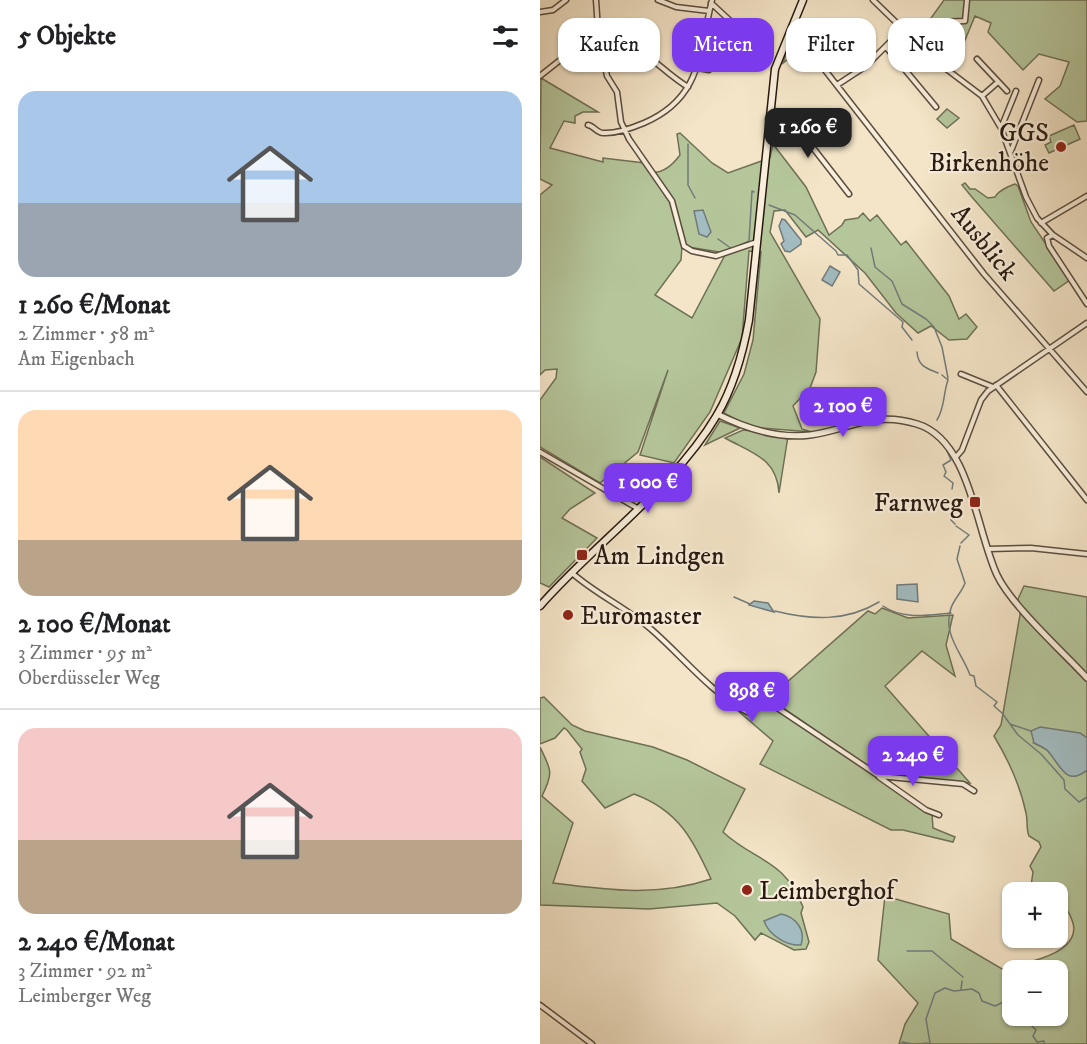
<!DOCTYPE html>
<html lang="de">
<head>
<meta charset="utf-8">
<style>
  body { margin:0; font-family:"IM FELL DW Pica",serif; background:#f6f6f6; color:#202124; height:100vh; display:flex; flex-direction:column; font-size:22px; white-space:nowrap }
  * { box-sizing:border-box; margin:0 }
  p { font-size:20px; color:#757577 }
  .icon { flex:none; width:33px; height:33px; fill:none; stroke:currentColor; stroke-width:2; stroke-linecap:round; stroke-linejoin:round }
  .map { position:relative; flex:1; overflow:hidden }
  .side { display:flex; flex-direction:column; background:#fff; width:540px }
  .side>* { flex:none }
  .top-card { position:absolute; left:18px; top:18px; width:438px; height:54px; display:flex; gap:12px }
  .fabs { position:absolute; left:462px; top:882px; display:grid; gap:12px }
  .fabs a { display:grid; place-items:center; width:66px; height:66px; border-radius:12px; background:#fff; box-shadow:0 2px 4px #0004; font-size:30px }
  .price { position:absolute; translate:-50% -51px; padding:0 14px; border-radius:12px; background:#7c3aed; color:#fff; font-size:20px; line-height:39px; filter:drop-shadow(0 2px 3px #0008) }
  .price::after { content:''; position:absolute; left:50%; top:36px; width:18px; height:14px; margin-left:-9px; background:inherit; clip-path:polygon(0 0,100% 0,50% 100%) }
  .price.on { background:#222; color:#fff }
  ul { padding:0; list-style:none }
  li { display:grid; align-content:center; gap:12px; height:318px; padding:0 18px }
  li+li { border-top:2px solid #e0e0e0 }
  li span { display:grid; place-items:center; height:186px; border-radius:18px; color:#555 }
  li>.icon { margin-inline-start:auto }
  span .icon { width:108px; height:108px; fill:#fffc; stroke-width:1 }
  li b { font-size:26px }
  h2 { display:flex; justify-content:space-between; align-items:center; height:72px; padding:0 18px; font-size:26px }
  .tag { padding:0 21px; border-radius:18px; background:#fff; box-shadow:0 2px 4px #0004; font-size:21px; line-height:54px }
  .tag.on { background:#7c3aed; color:#fff }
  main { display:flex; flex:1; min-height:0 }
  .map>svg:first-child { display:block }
</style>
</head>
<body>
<main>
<section class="side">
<h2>5 Objekte<svg class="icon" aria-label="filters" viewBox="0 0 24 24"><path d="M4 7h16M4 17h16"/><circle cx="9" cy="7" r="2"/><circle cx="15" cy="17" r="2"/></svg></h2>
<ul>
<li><span style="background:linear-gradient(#a9c7e8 60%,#9aa5b1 0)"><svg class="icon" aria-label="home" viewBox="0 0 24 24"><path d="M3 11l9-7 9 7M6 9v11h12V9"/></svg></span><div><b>1 260 €/Monat</b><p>2 Zimmer · 58 m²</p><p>Am Eigenbach</p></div></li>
<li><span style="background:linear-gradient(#ffd9b3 70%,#b9a48a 0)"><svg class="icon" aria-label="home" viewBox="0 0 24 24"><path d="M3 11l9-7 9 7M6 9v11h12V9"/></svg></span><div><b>2 100 €/Monat</b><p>3 Zimmer · 95 m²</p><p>Oberdüsseler Weg</p></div></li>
<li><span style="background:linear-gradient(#f6c9c9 60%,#b9a48a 0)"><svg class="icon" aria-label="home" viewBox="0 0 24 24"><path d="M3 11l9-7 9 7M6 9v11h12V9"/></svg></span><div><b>2 240 €/Monat</b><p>3 Zimmer · 92 m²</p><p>Leimberger Weg</p></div></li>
</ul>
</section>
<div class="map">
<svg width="547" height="1044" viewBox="0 0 547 1044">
  <rect width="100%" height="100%" fill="#f4e5c8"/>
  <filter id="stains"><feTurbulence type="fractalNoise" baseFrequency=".00333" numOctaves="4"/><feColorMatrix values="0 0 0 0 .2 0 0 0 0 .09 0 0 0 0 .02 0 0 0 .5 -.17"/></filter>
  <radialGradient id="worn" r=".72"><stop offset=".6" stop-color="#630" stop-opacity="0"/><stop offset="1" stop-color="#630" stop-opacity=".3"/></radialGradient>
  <!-- green -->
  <path fill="#b5c69b" stroke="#6e7056" stroke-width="1.5" fill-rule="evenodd" d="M404,0H547V121L537,122L505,99L520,86L529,62L499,54L483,70L448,32L451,23L435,16L413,69C409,52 402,35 386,25Z
    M254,37L262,48L243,63L251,39Z
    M1,78L58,112H43L35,116V123L24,121L10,148L63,162V158L105,163L111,172C123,174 134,163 140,155L137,134L140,133L172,163L188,173L230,158L233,144L266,187L289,235L302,225L305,220L318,218L323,213L330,221L337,215L361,245L366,241L409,296L419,319L426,314L437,327L427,339L409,340L391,326L378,333L356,313L325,273L278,230L266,237L245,210L234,211L230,232L280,319L276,372L270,388L253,406L262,429L272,432L210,427L184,413L204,374L213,340L221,252L209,251L202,338L170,412L134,463L100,455L128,370L98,452L60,483L0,447V400L16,378L17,369L5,370L0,375V195L12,185L0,179ZM142,246L186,253L152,318L115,295L141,260Z
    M407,109L419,118L407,128L397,119Z
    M534,125L540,139L509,153L505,145L511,142L509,136Z
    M425,183L430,189H435L448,198L455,197C458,191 469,186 475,184L478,186L491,222L530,280L514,291L431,196L422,185Z
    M180,421L200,428L165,445Z
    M203,430L248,436L239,493C237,458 212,453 185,438Z
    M0,457L55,493L30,509L22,518L57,538L9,587L0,583Z
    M484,586L547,597V738L539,733L494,743C498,745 503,747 507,750C520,763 525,787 547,770V1044H359L365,1024L378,1003L338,960L345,896L409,914L411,939L462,969C483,963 541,955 533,923C530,913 526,906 518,900V892H499L491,886L493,872L490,866L501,847L499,842L489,836C486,829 488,821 486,813C480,784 469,761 454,736L461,725L481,609L478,599ZM472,970H518V1016H472Z
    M342,608L368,618L413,615L406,645L415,676L382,651L345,686L430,783L339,774L229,698L328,611L335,614Z
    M4,697L32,725L45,731L113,747L147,760L205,789L183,832C215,862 244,858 263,907L261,913L269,942L266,949L254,950L221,933L215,940L195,916L177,903L109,909L0,905V747C11,770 14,772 2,796L33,823L13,883C68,890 118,897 171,879C153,839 138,810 94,794L65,808L42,781L46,769L40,752L42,749L27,730L24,728L15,738L0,744V698Z
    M232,705L392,814L393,828L415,837L413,842L363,830H351L220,764L233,741L197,710L211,716L222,706Z"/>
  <!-- water -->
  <path fill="#a2bcc1" stroke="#717b7a" stroke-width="1.5" d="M163,210L171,232L167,237L159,234L154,211Z
    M242,219L245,220L261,240V244L250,252L245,251L241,244L244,241L239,226Z
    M290,266L300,272L292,286L282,280Z
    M377,584L378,602L357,599V585Z
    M214,601L228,603L234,612L209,605Z
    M500,727L540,733L547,738V770C525,788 520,763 507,750C503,747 498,745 494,743L491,731Z
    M241,914C256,917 266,930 261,945C246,946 229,935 224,921Z"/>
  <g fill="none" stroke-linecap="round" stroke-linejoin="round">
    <!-- stream -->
    <path stroke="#717b7a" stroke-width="1.5" d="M148,144V185L155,198
      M229,205L255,215L296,251L298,255H307L318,270L319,284L363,322L362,327L372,340
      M178,239L192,249L209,241L212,191L214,192
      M331,248L335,267L352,281L362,304L386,319L394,327L402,347L408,378
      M377,352C378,366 386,368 398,373
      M397,420C405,407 403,394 408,380L402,375
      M407,451L411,460L403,465L406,472L404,476L413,483L412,489
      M411,506V520L415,524
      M416,526L429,535L421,543
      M420,546L417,559L425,583C422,592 414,599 411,608C402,634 422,653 430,675L434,676L436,686L457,702L454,706L462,713L478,735L501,754L524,780L525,789L539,802L547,797
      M194,597L210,604
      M343,606C364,620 387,615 411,613
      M235,611C271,620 306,622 339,602
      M470,724L491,731
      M367,951H392L423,977
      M421,989L422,981
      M491,1016L488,1022L496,1030L493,1036L497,1042L504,1041V1044
      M362,1042L373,1044
      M377,1044L390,1043L386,1019L395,993L405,988L414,991L432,989L439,993L442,1001L455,1006L472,998"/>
    <!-- minor casing -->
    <g stroke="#5b4c3e" stroke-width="7">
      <path id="minor" d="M56,0L58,30L67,76L77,92L81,122L89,139L132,201L144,246L152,251L176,256L217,242
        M118,0L136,7L169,11
        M333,0L397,62L442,96L461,128L486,197L497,218L513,235L547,258
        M171,3L198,28
        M0,12L13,10L26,0
        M250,30L256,33L444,274L547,392
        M59,36C96,36 119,70 148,87
        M346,47L396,107
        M437,59L467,91
        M158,68L169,70L201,34L213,27
        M406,69C411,50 394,44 394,27L398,22L425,21L427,0
        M0,76L58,30
        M297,85L326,66L363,29
        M442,96L458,82
        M229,122L256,126L309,194
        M48,125C54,126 57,133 63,133C76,134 92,128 104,123C162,98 159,53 172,0
        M461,128L476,91
        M471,151L499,80
        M501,223L547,196
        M513,235L507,238L509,246L547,304
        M421,374L453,387
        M456,385L547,500
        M0,452L97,508
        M416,457L422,450L441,400L448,391L547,323
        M448,549L491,548L547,554
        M32,573C57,595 87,608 112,630C143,657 170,692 207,712L230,703L339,776L423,784L434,791
        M339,777L386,810L399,815
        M0,1005L52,1044"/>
    </g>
    <!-- tertiary casing -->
    <g stroke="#5b4c3e" stroke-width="8">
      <path id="tertiary" d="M177,414C205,428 238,439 270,435C309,430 333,410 377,424C430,440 436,530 457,575C471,605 523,652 547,678"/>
    </g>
    <!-- secondary casing -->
    <g stroke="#281910" stroke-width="9">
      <path id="secondary" d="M0,606C56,542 134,488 177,415C194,386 203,353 209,320L235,69L263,0"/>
    </g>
    <!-- minor -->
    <use href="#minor" stroke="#f8eedb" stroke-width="4"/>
    <!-- tertiary -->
    <use href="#tertiary" stroke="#f8eedb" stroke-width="5"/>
    <!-- secondary -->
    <use href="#secondary" stroke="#f8eedb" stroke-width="6"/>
  </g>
  <!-- markers -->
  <g fill="#8f2418" stroke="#f8eedb" stroke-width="2">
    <circle cx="521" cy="147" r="6"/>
    <rect x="429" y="496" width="12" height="12" rx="3"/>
    <rect x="36" y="549" width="12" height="12" rx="3"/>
    <circle cx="28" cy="615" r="6"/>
    <circle cx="207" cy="890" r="6"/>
  </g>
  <g text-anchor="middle" stroke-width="4.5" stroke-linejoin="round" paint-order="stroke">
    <!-- poi labels -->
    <g font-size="26" fill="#281910" stroke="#f8eedb" text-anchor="start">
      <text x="509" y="141" text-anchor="end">GGS<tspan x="509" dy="30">Birkenhöhe</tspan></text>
      <text x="423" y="511" text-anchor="end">Farnweg</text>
      <text x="54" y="564">Am Lindgen</text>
      <text x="40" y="624">Euromaster</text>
      <text x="219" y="899">Leimberghof</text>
    </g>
    <!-- street labels -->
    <g font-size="26" fill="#281910" stroke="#f8eedb">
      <text transform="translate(445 242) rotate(51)" y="9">Ausblick</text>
    </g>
  </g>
  <rect width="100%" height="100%" filter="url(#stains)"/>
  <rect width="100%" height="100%" fill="url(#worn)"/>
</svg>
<div class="fabs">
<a>+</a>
<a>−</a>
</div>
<b class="price on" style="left:268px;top:159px">1 260 €</b>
<b class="price" style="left:303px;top:438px">2 100 €</b>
<b class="price" style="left:108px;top:514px">1 000 €</b>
<b class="price" style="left:212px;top:723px">898 €</b>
<b class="price" style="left:373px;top:787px">2 240 €</b>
<div class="top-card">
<a class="tag">Kaufen</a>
<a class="tag on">Mieten</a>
<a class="tag">Filter</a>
<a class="tag">Neu</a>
</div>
</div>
</main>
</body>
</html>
